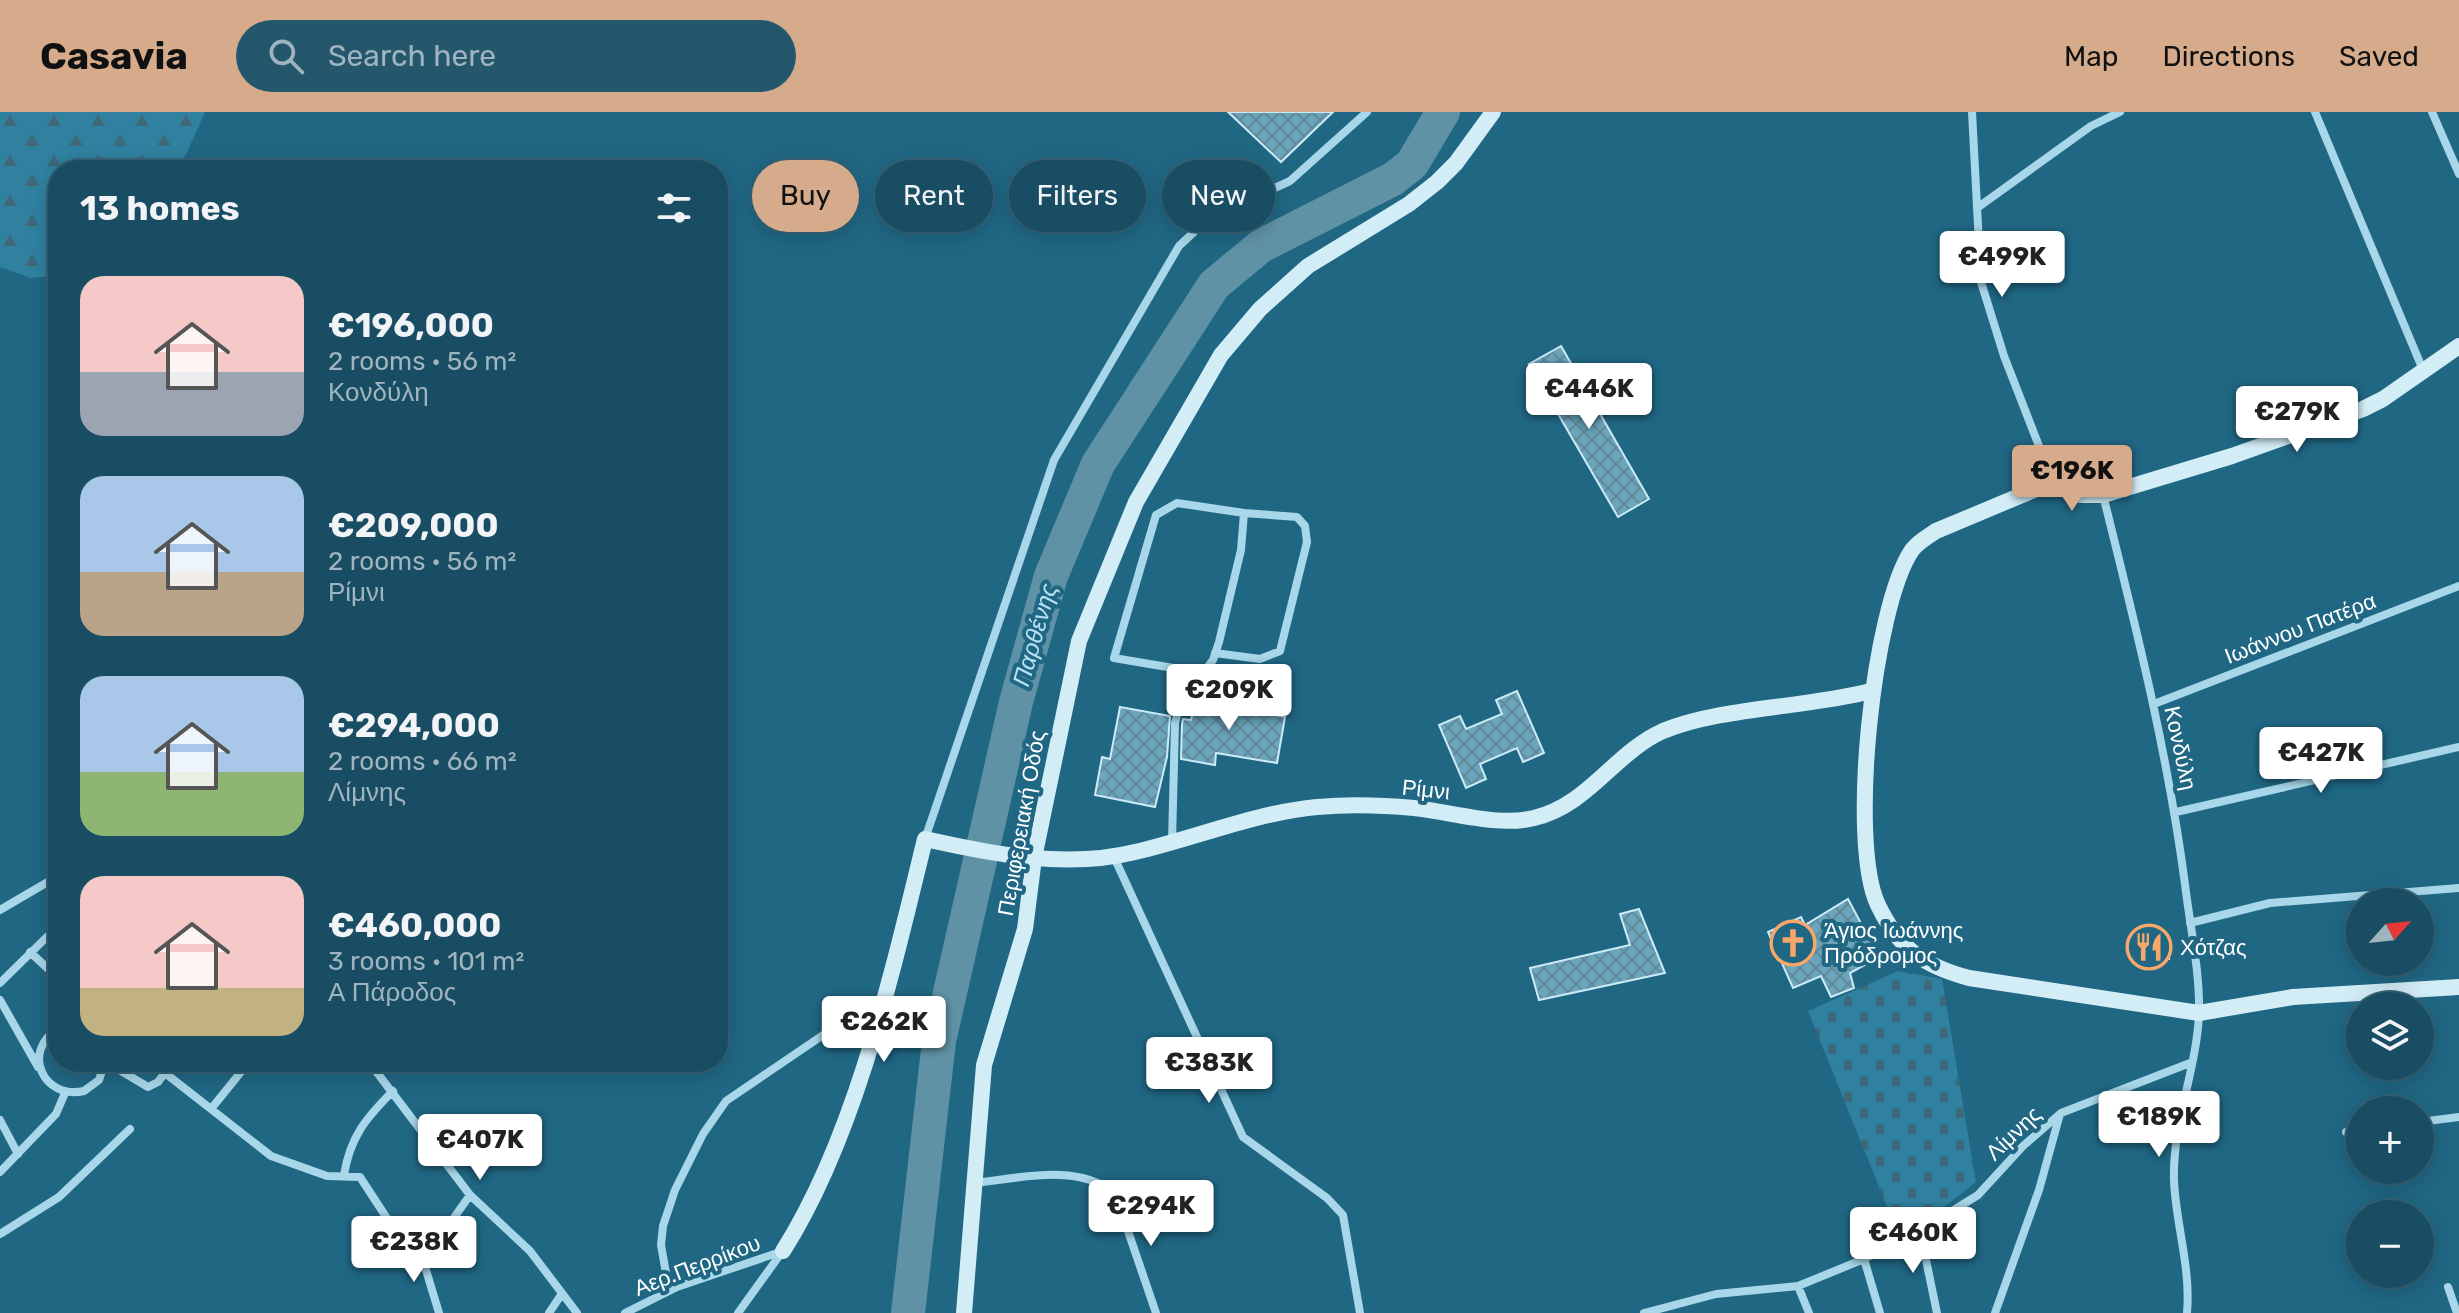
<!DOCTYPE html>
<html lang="en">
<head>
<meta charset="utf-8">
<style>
  body { margin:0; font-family:Rubik,sans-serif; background:#25576c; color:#f1f3f6; height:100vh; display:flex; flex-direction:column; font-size:30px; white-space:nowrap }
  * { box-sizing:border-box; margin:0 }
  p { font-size:26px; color:#9fb4be }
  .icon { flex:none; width:44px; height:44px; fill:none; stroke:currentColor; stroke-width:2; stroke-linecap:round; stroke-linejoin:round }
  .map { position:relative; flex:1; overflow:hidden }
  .details { position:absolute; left:48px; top:48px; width:680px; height:912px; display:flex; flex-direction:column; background:#184d63; border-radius:32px; box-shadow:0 4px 20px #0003,0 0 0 2px #366478 }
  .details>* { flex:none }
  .banner { position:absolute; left:752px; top:48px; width:760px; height:72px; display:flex; gap:16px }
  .needle { width:52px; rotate:63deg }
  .controls { position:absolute; left:2346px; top:776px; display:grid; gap:16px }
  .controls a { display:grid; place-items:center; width:88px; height:88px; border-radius:50%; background:#184d63; box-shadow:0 4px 20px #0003,0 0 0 2px #366478; font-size:40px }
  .price { position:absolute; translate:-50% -68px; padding:0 18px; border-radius:8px; background:#fff; color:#222; font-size:26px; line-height:52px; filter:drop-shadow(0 2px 4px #0008) }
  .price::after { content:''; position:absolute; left:50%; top:48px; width:24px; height:18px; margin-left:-12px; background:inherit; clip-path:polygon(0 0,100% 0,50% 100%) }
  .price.selected { background:#d6ab8b; color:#111 }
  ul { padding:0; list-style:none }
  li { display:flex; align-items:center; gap:24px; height:200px; padding:0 32px }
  li span { display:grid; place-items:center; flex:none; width:224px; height:160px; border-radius:24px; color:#555 }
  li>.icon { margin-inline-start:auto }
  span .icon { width:96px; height:96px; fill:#fffc; stroke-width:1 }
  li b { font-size:34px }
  h2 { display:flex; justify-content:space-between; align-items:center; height:96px; padding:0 32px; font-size:34px }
  .tag { padding:0 28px; border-radius:36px; background:#184d63; box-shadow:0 4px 20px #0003,0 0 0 2px #366478; font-size:28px; line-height:72px }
  .tag.selected { background:#d6ab8b; color:#111 }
  header { display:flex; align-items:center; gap:48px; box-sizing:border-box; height:112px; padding:0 40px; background:#d6ab8b; color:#111 }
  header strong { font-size:38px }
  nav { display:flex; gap:44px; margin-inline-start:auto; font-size:28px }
  .search { width:560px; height:72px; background:#25576c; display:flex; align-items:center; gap:20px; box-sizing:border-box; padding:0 28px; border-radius:44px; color:#9fb4be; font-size:30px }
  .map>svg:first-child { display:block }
</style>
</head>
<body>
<header>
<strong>Casavia</strong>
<div class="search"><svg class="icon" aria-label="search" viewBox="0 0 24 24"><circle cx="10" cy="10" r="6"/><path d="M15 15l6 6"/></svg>Search here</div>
<nav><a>Map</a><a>Directions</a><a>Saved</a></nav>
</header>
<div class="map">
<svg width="2459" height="1201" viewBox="0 0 2459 1201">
  <defs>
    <pattern id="forest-firs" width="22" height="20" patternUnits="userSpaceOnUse" patternTransform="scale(2)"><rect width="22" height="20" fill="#3081a0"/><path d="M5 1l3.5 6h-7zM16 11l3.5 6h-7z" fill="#3d697a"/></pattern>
    <pattern id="cemetery-stones" width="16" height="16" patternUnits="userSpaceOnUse" patternTransform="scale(2)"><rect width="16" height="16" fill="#3081a0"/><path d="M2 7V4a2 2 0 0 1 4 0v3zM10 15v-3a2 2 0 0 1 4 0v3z" fill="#3d697a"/></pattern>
    <pattern id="building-cross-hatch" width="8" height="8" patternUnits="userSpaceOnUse" patternTransform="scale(2)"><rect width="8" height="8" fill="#6aa5bb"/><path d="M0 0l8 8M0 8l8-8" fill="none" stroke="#618a9a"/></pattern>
  </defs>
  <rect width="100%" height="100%" fill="#206784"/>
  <!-- forest -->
  <path fill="url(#forest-firs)" d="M0,0H205L179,58H58V175L54,178L51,164L31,166L0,155Z"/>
  <!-- cemetery -->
  <path fill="url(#cemetery-stones)" d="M1898,859L1942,867L1976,1070L1901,1129L1808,899Z"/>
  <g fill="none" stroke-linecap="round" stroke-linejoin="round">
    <!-- river -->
    <path stroke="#6092a6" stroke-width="34" d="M908,1201L939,929L1016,590L1051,464L1098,352L1214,173L1261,134L1393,67L1412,52L1443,0"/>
  </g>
  <!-- building -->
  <path fill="url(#building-cross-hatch)" stroke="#ccebf7" stroke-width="2" d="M1228,0H1333L1281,50Z
    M1561,234L1649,387L1618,405L1529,252Z
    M1198,579L1229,585L1227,595L1285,605L1277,651L1216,641L1215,653L1181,647L1182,612L1183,607L1191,608Z
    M1517,579L1544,641L1523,650L1517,636L1480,652L1486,667L1466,676L1439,613L1460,604L1466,617L1502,602L1496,588Z
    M1120,595L1170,604L1167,645L1155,695L1095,683L1102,645L1110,647Z
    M1848,787L1879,845L1850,861L1854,876L1831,885L1821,864L1793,876L1768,820L1801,805L1805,813Z
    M1639,797L1665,861L1539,888L1530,856L1630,833L1620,802Z
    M2158,819L2169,847L2136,852L2132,823Z"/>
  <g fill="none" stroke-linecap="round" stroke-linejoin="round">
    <!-- street -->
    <path stroke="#a8d7e9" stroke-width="8" d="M1972,0L1981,170L2004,244L2053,370
      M2315,0L2423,258
      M2432,0L2459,62
      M1977,96L2091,14L2120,0
      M2103,383C2136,515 2169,646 2186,780C2191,819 2200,862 2199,901C2197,957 2172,1012 2174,1069C2176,1113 2191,1156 2187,1201
      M1203,561L1114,546L1156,403L1177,391L1244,401
      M2154,592L2459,474
      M2176,700L2459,635
      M925,727L1054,348L1179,134L1208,107L1290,69L1367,0
      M1172,730L1175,611L1181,590L1213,548L1219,530L1241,438L1244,401L1297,405L1305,414L1307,430L1280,539L1260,547L1215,541
      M1114,745L1243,1025L1327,1086L1343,1103L1360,1201
      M0,798L58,764
      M2190,811L2270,791L2459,776
      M30,840L58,866
      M0,871L58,814
      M0,888L38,955
      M58,917C21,939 43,988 84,979L99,968L105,950
      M106,950L148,975L158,970L173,950
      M369,950L470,1083L530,1139L577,1201
      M165,961L271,1044L327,1064L360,1065L390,1111L419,1135L434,1134L470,1083
      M211,997L249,950
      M0,1008L18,1042
      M2420,1010L2459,1005
      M2346,1020L2360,1018
      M0,1060L56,1002L65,981
      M344,1063C350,1025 366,1006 393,979
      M975,1071C1020,1066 1077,1051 1115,1081L1156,1201
      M1920,1119L1937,1201
      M0,1122L59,1085L130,1017
      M419,1135L439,1201
      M1864,1147L1880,1201
      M1798,1174L1809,1201
      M2448,1175L2457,1201
      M669,1178L661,1133L663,1114L675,1078L703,1022L726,989L829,919L865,889L882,891
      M549,1201L561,1183
      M625,1201L677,1175L783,1139
      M738,1201L782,1140
      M1644,1201L1716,1182L1798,1174L1864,1147L1920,1119L1978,1083L2023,1034L2061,1001L2190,951
      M1995,1201L2039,1078L2060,1002"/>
    <!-- secondary -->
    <path stroke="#d3edf7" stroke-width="16" d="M2459,234L2383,287L2363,297L2232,344L2103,383H2080L2053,370L1936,419C1927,425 1918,430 1912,438C1873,495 1848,731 1878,793C1899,837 1924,854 1969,866L2199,901L2293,885L2459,875
      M783,1139C855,1026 893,858 925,727C992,742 1067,757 1135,740C1196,726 1254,701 1317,695C1349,692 1382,693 1414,696C1452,700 1497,715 1534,706C1589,693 1614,641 1663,619C1721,595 1806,596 1871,579
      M964,1201L984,953L1025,817L1034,746L1079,529L1136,390L1221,243L1260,197L1308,154L1409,92L1437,70L1456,51L1493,0"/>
  </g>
  <!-- icons -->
  <defs>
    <g id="church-ring" transform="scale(2.3)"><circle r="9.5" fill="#206784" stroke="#f6a769" stroke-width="1.5"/><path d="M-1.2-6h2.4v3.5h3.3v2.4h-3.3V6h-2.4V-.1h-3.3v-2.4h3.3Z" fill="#f6a769"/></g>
    <g id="restaurant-ring" transform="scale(2.3)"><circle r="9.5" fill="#206784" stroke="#f6a769" stroke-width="1.5"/><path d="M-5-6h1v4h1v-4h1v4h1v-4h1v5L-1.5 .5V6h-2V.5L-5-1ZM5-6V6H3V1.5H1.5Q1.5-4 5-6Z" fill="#f6a769"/></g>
  </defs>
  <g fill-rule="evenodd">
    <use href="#church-ring" x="1793" y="831"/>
    <use href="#restaurant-ring" x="2149" y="835"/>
  </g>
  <g text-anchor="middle" stroke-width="8" stroke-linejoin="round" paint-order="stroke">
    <!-- street labels -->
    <g font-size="22" fill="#fff" stroke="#206784">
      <text transform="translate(2300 516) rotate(-21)" y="8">Ιωάννου Πατέρα</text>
      <text transform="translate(2181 636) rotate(78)" y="8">Κονδύλη</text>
      <text transform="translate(1426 677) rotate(6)" y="8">Ρίμνι</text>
      <text transform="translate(1021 711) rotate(-80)" y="8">Περιφερειακή Οδός</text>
      <text transform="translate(2013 1021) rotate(-44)" y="8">Λίμνης</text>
      <text transform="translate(697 1153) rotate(-21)" y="8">Αερ.Περρίκου</text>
    </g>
    <!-- poi labels -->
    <g font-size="22" fill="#fff" stroke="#206784" text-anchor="start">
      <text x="1824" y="826">Άγιος Ιωάννης<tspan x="1824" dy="25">Πρόδρομος</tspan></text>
      <text x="2180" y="843">Χότζας</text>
    </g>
    <!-- water labels -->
    <g font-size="24" font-style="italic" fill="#b8e2f2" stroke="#206784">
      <text transform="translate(1035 523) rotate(-74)" y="8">Παρθένης</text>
    </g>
  </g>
</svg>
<div class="controls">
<a><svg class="needle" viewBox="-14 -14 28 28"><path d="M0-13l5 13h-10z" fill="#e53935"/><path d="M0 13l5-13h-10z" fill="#9fb4be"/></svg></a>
<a><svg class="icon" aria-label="layers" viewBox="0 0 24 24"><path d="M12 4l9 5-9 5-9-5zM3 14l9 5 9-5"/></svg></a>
<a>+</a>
<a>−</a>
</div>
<b class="price" style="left:2002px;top:187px">€499K</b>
<b class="price" style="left:1589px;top:319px">€446K</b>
<b class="price" style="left:2297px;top:342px">€279K</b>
<b class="price selected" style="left:2072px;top:401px">€196K</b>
<b class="price" style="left:1229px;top:620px">€209K</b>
<b class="price" style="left:2321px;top:683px">€427K</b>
<b class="price" style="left:884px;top:952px">€262K</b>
<b class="price" style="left:1209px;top:993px">€383K</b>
<b class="price" style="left:2159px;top:1047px">€189K</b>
<b class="price" style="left:480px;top:1070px">€407K</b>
<b class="price" style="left:1151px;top:1136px">€294K</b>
<b class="price" style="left:1913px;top:1163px">€460K</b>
<b class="price" style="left:414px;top:1172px">€238K</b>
<div class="banner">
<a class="tag selected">Buy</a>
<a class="tag">Rent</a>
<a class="tag">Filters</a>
<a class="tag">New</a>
</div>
<section class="details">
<h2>13 homes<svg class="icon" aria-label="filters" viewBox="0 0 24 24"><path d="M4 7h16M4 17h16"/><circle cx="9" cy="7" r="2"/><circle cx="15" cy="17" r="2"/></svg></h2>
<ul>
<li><span style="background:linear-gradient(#f6c9c9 60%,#9aa5b1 0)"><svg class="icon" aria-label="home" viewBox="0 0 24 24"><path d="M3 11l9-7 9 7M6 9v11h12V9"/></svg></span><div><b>€196,000</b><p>2 rooms · 56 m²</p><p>Κονδύλη</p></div></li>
<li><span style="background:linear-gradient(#a9c7e8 60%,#b9a48a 0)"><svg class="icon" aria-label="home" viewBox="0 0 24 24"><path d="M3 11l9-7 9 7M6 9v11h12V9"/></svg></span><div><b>€209,000</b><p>2 rooms · 56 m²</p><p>Ρίμνι</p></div></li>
<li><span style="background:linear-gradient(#a9c7e8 60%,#8fb573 0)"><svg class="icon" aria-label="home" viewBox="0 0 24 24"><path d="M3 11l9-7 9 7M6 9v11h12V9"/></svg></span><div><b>€294,000</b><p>2 rooms · 66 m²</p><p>Λίμνης</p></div></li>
<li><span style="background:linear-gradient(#f6c9c9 70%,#c2b280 0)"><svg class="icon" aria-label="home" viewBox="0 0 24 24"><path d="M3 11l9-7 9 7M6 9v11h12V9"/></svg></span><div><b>€460,000</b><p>3 rooms · 101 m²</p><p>Α Πάροδος</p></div></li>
</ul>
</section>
</div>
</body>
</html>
